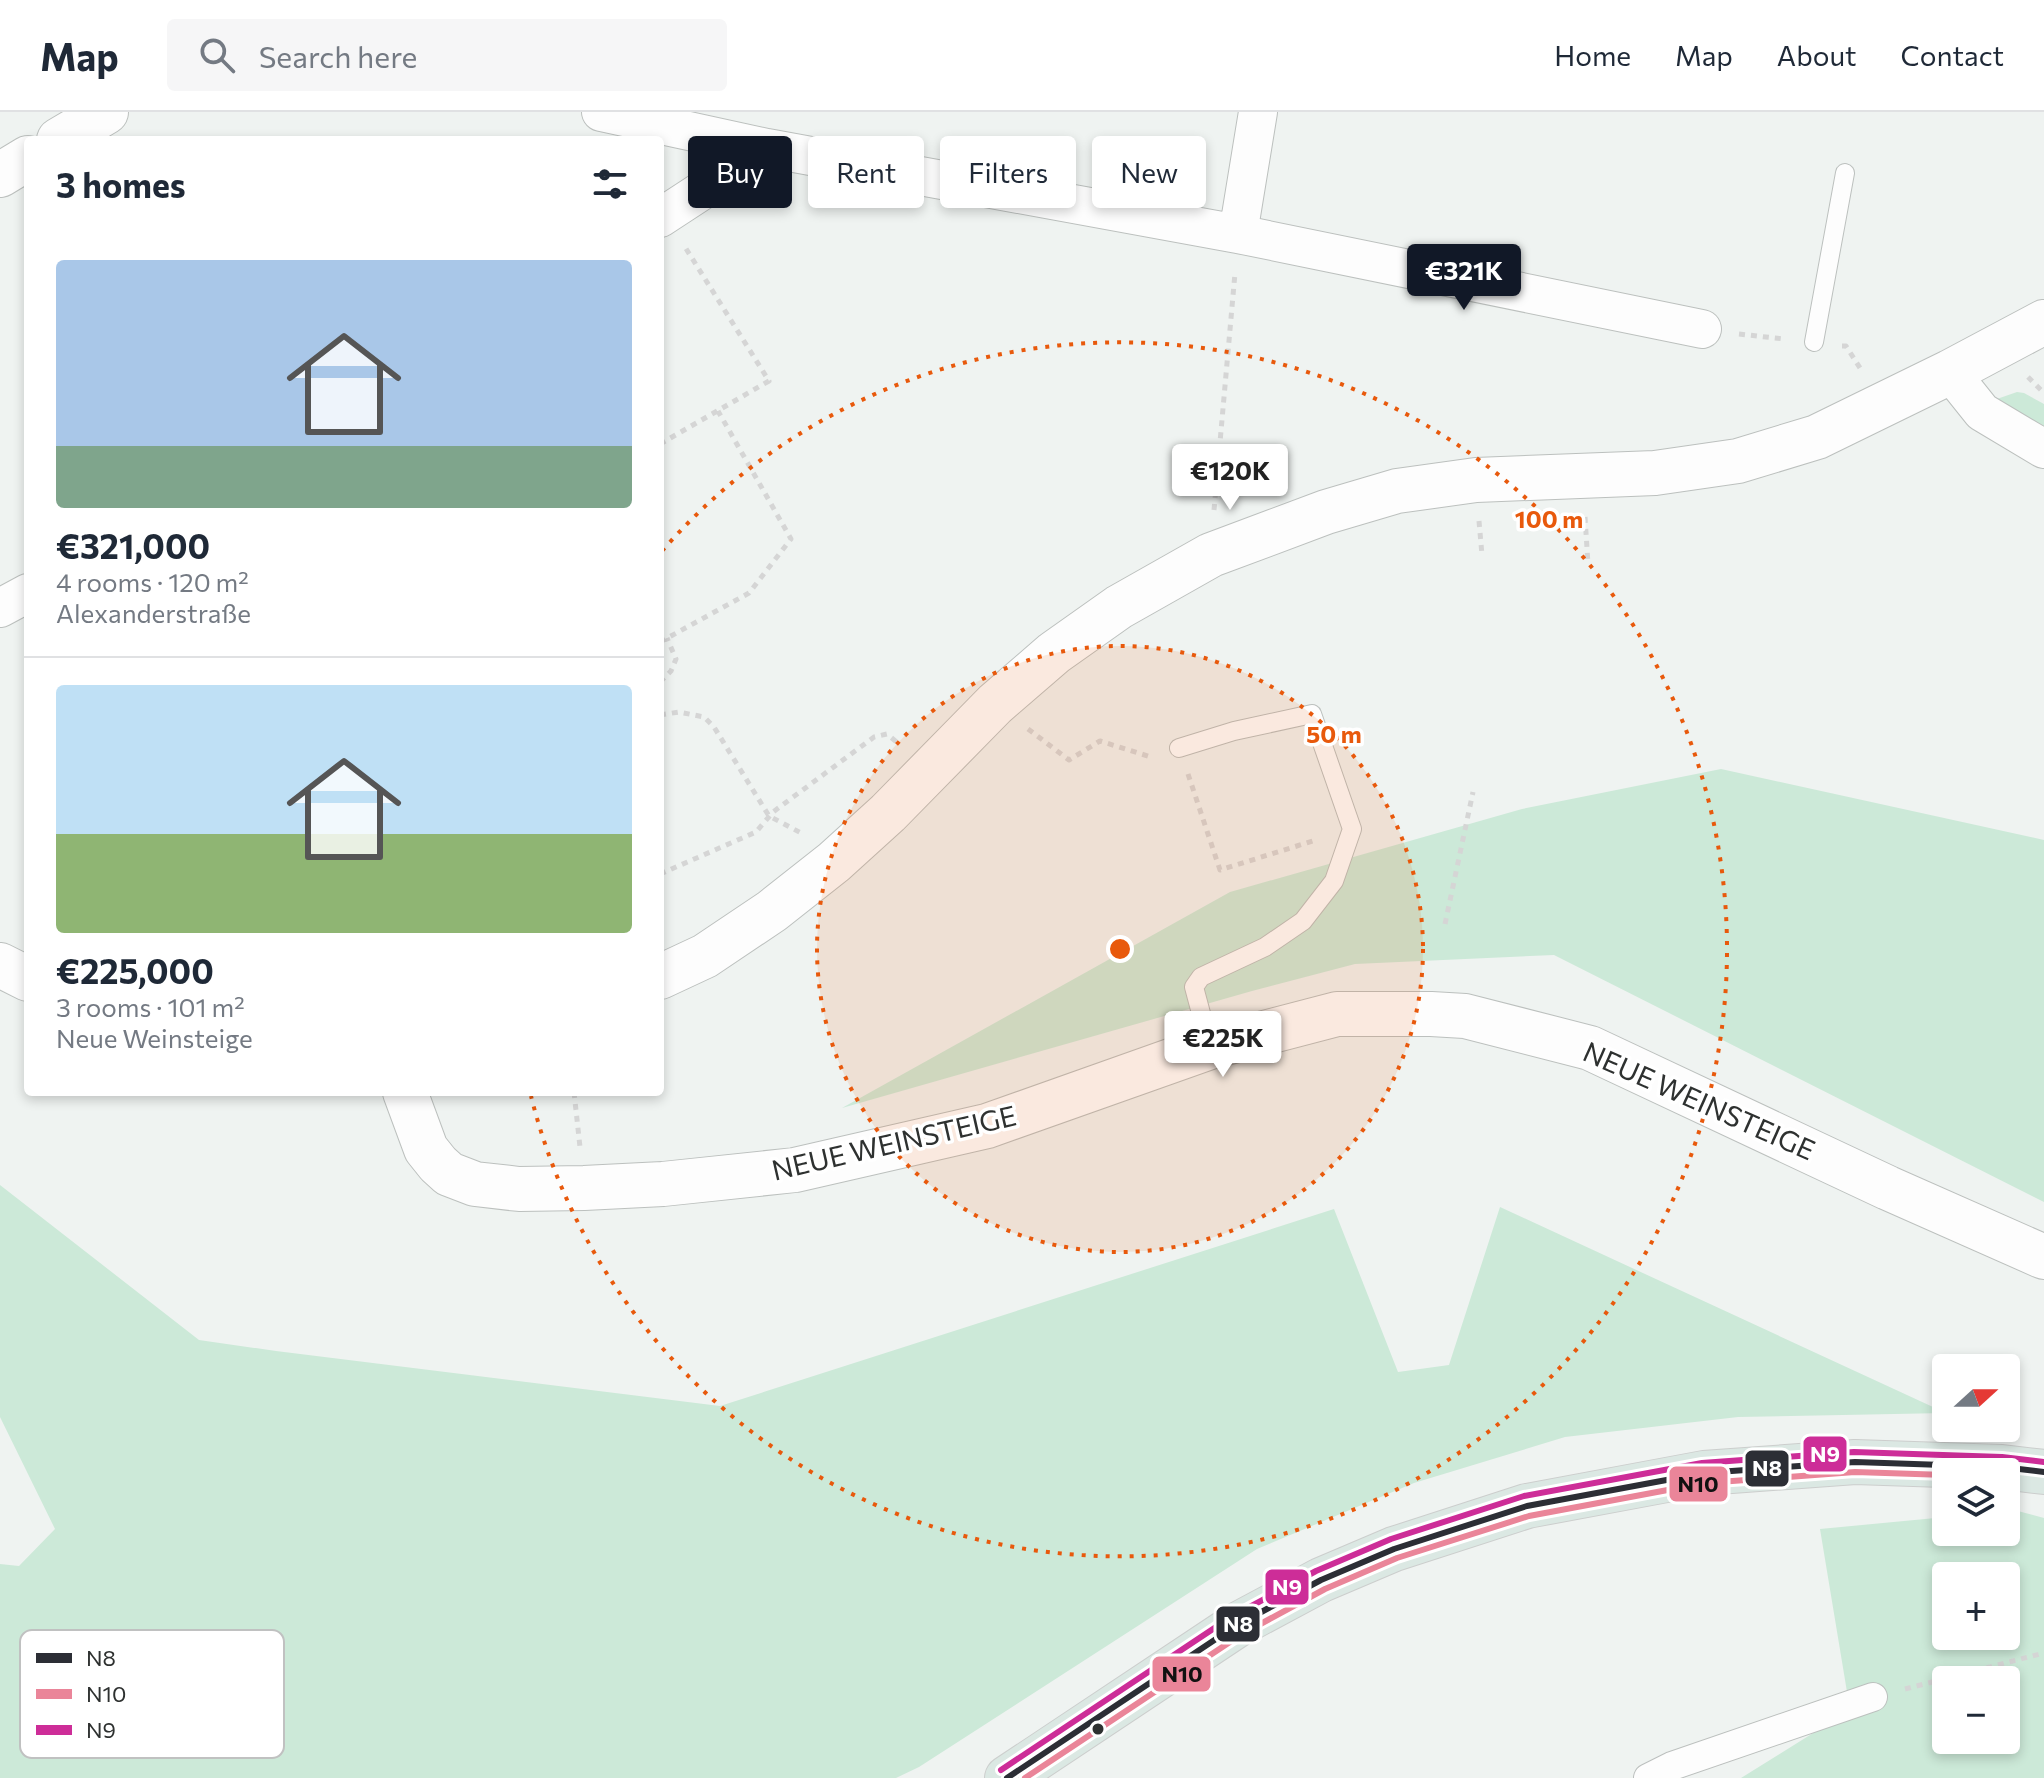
<!DOCTYPE html>
<html lang="en">
<head>
<meta charset="utf-8">
<style>
  body { margin:0; font-family:Commissioner,sans-serif; background:#f6f6f7; color:#1f2937; height:100vh; display:flex; flex-direction:column; font-size:30px; white-space:nowrap }
  * { box-sizing:border-box; margin:0 }
  p { font-size:26px; color:#747a83 }
  .icon { flex:none; width:44px; height:44px; fill:none; stroke:currentColor; stroke-width:2; stroke-linecap:round; stroke-linejoin:round }
  .map { position:relative; flex:1; overflow:hidden }
  .details { position:absolute; left:24px; top:24px; width:640px; height:960px; display:flex; flex-direction:column; background:#fff; border-radius:8px; box-shadow:0 4px 12px #0003 }
  .details>* { flex:none }
  .hud { position:absolute; left:688px; top:24px; width:760px; height:72px; display:flex; gap:16px }
  .needle { width:52px; rotate:69deg }
  .controls { position:absolute; left:1932px; top:1242px; display:grid; gap:16px }
  .controls a { display:grid; place-items:center; width:88px; height:88px; border-radius:8px; background:#fff; box-shadow:0 4px 12px #0003; font-size:40px }
  .price { position:absolute; translate:-50% -68px; padding:0 18px; border-radius:8px; background:#fff; color:#222; font-size:26px; line-height:52px; filter:drop-shadow(0 2px 4px #0008) }
  .price::after { content:''; position:absolute; left:50%; top:48px; width:24px; height:18px; margin-left:-12px; background:inherit; clip-path:polygon(0 0,100% 0,50% 100%) }
  .price.on { background:#111827; color:#fff }
  ul { padding:0; list-style:none }
  li { display:grid; align-content:center; gap:16px; height:424px; padding:0 32px }
  li+li { border-top:2px solid #e0e1e3 }
  li span { display:grid; place-items:center; height:248px; border-radius:8px; color:#555 }
  li>.icon { margin-inline-start:auto }
  span .icon { width:144px; height:144px; fill:#fffc; stroke-width:1 }
  li b { font-size:34px }
  h2 { display:flex; justify-content:space-between; align-items:center; height:96px; padding:0 32px; font-size:34px }
  .tag { padding:0 28px; border-radius:8px; background:#fff; box-shadow:0 4px 12px #0003; font-size:28px; line-height:72px }
  .tag.on { background:#111827; color:#fff }
  header { display:flex; align-items:center; gap:48px; box-sizing:border-box; height:112px; padding:0 40px; background:#fff; border-bottom:2px solid #e0e1e3 }
  header strong { font-size:38px }
  nav { display:flex; gap:44px; margin-inline-start:auto; font-size:28px }
  .search { width:560px; height:72px; background:#f6f6f7; display:flex; align-items:center; gap:20px; box-sizing:border-box; padding:0 28px; border-radius:8px; color:#747a83; font-size:30px }
  .map>svg:first-child { display:block }
</style>
</head>
<body>
<header>
<strong>Map</strong>
<div class="search"><svg class="icon" aria-label="search" viewBox="0 0 24 24"><circle cx="10" cy="10" r="6"/><path d="M15 15l6 6"/></svg>Search here</div>
<nav><a>Home</a><a>Map</a><a>About</a><a>Contact</a></nav>
</header>
<div class="map">
<svg width="2044" height="1666" viewBox="0 0 2044 1666">
  <rect width="100%" height="100%" fill="#eff3f1"/>
  <!-- green -->
  <path fill="#cce9d8" fill-rule="evenodd" d="M2017,280L2024,281L2044,292V319L1994,288Z
    M1721,657L2044,728V1090L1554,843L1355,852L1252,879L842,996L1230,780L1522,697Z
    M0,1073L199,1228L276,1239L720,1294L1334,1097L1398,1260L1449,1253L1500,1095L1946,1301L1738,1305L1565,1325L1414,1371L1257,1437L919,1655L896,1666H0V1452L19,1454L55,1417L0,1305Z
    M2014,1398L2044,1406V1666H1741L1850,1598L1820,1417L1946,1405V1420H2006V1399ZM1946,1464H2006V1524H1946ZM1946,1568H2006V1628H1946Z"/>
  <g fill="none" stroke-linecap="round" stroke-linejoin="round">
    <!-- service casing -->
    <g stroke="#bcc0be" stroke-width="20">
      <path id="service" d="M1814,230L1845,61
        M1179,636L1234,619L1312,602L1352,717L1334,769L1303,809L1265,835L1201,865L1194,875L1210,935"/>
    </g>
    <!-- pedestrian casing -->
    <g stroke="#bcc0be" stroke-width="30">
      <path id="pedestrian" d="M1648,1666L1672,1654L1873,1585"/>
    </g>
    <!-- minor casing -->
    <g stroke="#bcc0be" stroke-width="40">
      <path id="minor" d="M601,0L767,36L1238,122L1702,217
        M660,106L767,36
        M1238,122L1258,0
        M1950,260L1982,300L2044,337
        M0,496L28,481"/>
    </g>
    <!-- tertiary casing -->
    <g stroke="#bcc0be" stroke-width="46">
      <path id="tertiary" d="M660,865L705,844L772,799L834,750L888,701L995,592L1054,541L1119,495L1211,443L1326,400L1397,379L1476,368L1655,361L1738,349L1817,325L1950,260L2044,210"/>
    </g>
    <!-- secondary casing -->
    <g stroke="#bcc0be" stroke-width="46">
      <path id="secondary" d="M59,28L106,0
        M0,63L28,46
        M0,853L28,867
        M405,980L426,1037L438,1052L449,1062L475,1072L519,1077L584,1076L663,1072L795,1058L987,1014L1210,935L1337,902H1431L1465,904L1590,936L1888,1076L2044,1145"/>
    </g>
    <!-- primary casing -->
    <g stroke="#cccecd" stroke-width="46">
      <path id="primary" d="M1007,1666L1237,1513L1321,1468L1394,1437L1527,1394L1704,1361L1855,1350L2002,1355L2044,1360"/>
    </g>
    <!-- path -->
    <path stroke="#d5d5d5" stroke-width="5" stroke-dasharray="6 6" stroke-linecap="butt" d="M1739,222L1784,227
      M1842,234H1846L1860,256
      M2028,265L2044,281
      M660,332L769,269L685,135
      M1214,398L1235,161
      M1585,405L1588,452
      M1479,409L1482,443
      M660,530L749,481L791,427L718,299
      M660,570L671,559L676,547L667,526
      M660,603L679,600L704,605L714,615L769,704L803,722
      M1028,617L1069,648L1100,629L1151,645
      M1188,662L1220,758L1316,728
      M660,762L756,720L773,700L874,625L887,622L899,632
      M1445,812L1473,680
      M574,980L580,1035
      M1905,1577L2044,1541"/>
    <!-- service -->
    <use href="#service" stroke="#fdfdfd" stroke-width="18"/>
    <!-- pedestrian -->
    <use href="#pedestrian" stroke="#fdfdfd" stroke-width="28"/>
    <!-- minor -->
    <use href="#minor" stroke="#fdfdfd" stroke-width="38"/>
    <!-- tertiary -->
    <use href="#tertiary" stroke="#fdfdfd" stroke-width="44"/>
    <!-- secondary -->
    <use href="#secondary" stroke="#fdfdfd" stroke-width="44"/>
    <!-- primary -->
    <use href="#primary" stroke="#dbe8e3" stroke-width="44"/>
    <!-- bus-1 casing -->
    <g stroke="#fff" stroke-width="12">
      <path id="bus-1" d="M1007,1666L1237,1513L1321,1468L1394,1437L1527,1394L1704,1361L1855,1350L2002,1355L2044,1360"/>
    </g>
    <!-- bus-2 casing -->
    <g stroke="#fff" stroke-width="12">
      <path id="bus-2" d="M1025,1666L1242,1522L1325,1477L1397,1446L1529,1404L1705,1371L1855,1360L1946,1363"/>
    </g>
    <!-- bus-3 casing -->
    <g stroke="#fff" stroke-width="12">
      <path id="bus-3" d="M1001,1658L1231,1505L1316,1459L1391,1427L1524,1384L1702,1351L1854,1340L2002,1345L2044,1350"/>
    </g>
    <!-- bus-1 -->
    <use href="#bus-1" stroke="#2c2e35" stroke-width="6"/>
    <!-- bus-2 -->
    <use href="#bus-2" stroke="#ea8599" stroke-width="6"/>
    <!-- bus-3 -->
    <use href="#bus-3" stroke="#cd2d98" stroke-width="6"/>
  </g>
  <!-- distance rings -->
  <circle cx="1120" cy="837" r="303" fill="#e8590c" fill-opacity=".12"/>
  <g fill="none" stroke="#e8590c" stroke-width="4" stroke-dasharray="4 8">
    <circle cx="1120" cy="837" r="303"/>
    <path d="M662 439A607 607 0 1 1 531 984"/>
  </g>
  <!-- markers -->
  <circle fill="#2e3130" stroke="#fff" stroke-width="3" cx="1098" cy="1617" r="7"/>
  <g text-anchor="middle" stroke-width="7" stroke-linejoin="round" paint-order="stroke">
    <!-- street labels -->
    <g font-size="28" fill="#2e3130" stroke="#fff">
      <text transform="translate(1699 989) rotate(24)" y="10">NEUE WEINSTEIGE</text>
      <text transform="translate(894 1031) rotate(-13)" y="10">NEUE WEINSTEIGE</text>
    </g>
  </g>
  <!-- legend -->
  <rect x="20" y="1518" width="264" height="128" rx="12" fill="#fff" stroke="#c0c1c1" stroke-width="2"/>
  <rect x="36" y="1541" width="36" height="10" fill="#2c2e35"/>
  <rect x="36" y="1577" width="36" height="10" fill="#ea8599"/>
  <rect x="36" y="1613" width="36" height="10" fill="#cd2d98"/>
  <g font-size="22" fill="#2e3130">
    <text x="86" y="1554">N8</text>
    <text x="86" y="1590">N10</text>
    <text x="86" y="1626">N9</text>
  </g>
  <circle cx="1120" cy="837" r="12" fill="#e8590c" stroke="#fff" stroke-width="4"/>
  <g font-size="24" text-anchor="middle" font-weight="bold" fill="#e8590c" stroke="#fff" stroke-width="7" stroke-linejoin="round" paint-order="stroke">
    <text x="1549" y="416">100 m</text>
    <text x="1334" y="631">50 m</text>
  </g>
  <g stroke="#fff" stroke-width="3">
    <rect x="1802" y="1323" width="46" height="38" rx="8" fill="#cd2d98"/>
    <rect x="1744" y="1337" width="46" height="39" rx="8" fill="#2c2e35"/>
    <rect x="1668" y="1353" width="61" height="38" rx="8" fill="#ea8599"/>
    <rect x="1264" y="1456" width="46" height="38" rx="8" fill="#cd2d98"/>
    <rect x="1215" y="1493" width="46" height="38" rx="8" fill="#2c2e35"/>
    <rect x="1151" y="1543" width="61" height="38" rx="8" fill="#ea8599"/>
  </g>
  <g font-size="22" text-anchor="middle" font-weight="bold" fill="#fff">
    <text x="1825" y="1350">N9</text>
    <text x="1767" y="1364">N8</text>
    <text x="1287" y="1483">N9</text>
    <text x="1238" y="1520">N8</text>
  </g>
  <g font-size="22" text-anchor="middle" font-weight="bold" fill="#111">
    <text x="1698" y="1380">N10</text>
    <text x="1182" y="1570">N10</text>
  </g>
</svg>
<div class="controls">
<a><svg class="needle" viewBox="-14 -14 28 28"><path d="M0-13l5 13h-10z" fill="#e53935"/><path d="M0 13l5-13h-10z" fill="#747a83"/></svg></a>
<a><svg class="icon" aria-label="layers" viewBox="0 0 24 24"><path d="M12 4l9 5-9 5-9-5zM3 14l9 5 9-5"/></svg></a>
<a>+</a>
<a>−</a>
</div>
<b class="price on" style="left:1464px;top:200px">€321K</b>
<b class="price" style="left:1230px;top:400px">€120K</b>
<b class="price" style="left:1223px;top:967px">€225K</b>
<div class="hud">
<a class="tag on">Buy</a>
<a class="tag">Rent</a>
<a class="tag">Filters</a>
<a class="tag">New</a>
</div>
<section class="details">
<h2>3 homes<svg class="icon" aria-label="filters" viewBox="0 0 24 24"><path d="M4 7h16M4 17h16"/><circle cx="9" cy="7" r="2"/><circle cx="15" cy="17" r="2"/></svg></h2>
<ul>
<li><span style="background:linear-gradient(#a9c7e8 75%,#7fa58c 0)"><svg class="icon" aria-label="home" viewBox="0 0 24 24"><path d="M3 11l9-7 9 7M6 9v11h12V9"/></svg></span><div><b>€321,000</b><p>4 rooms · 120 m²</p><p>Alexanderstraße</p></div></li>
<li><span style="background:linear-gradient(#bfe0f5 60%,#8fb573 0)"><svg class="icon" aria-label="home" viewBox="0 0 24 24"><path d="M3 11l9-7 9 7M6 9v11h12V9"/></svg></span><div><b>€225,000</b><p>3 rooms · 101 m²</p><p>Neue Weinsteige</p></div></li>
</ul>
</section>
</div>
</body>
</html>
